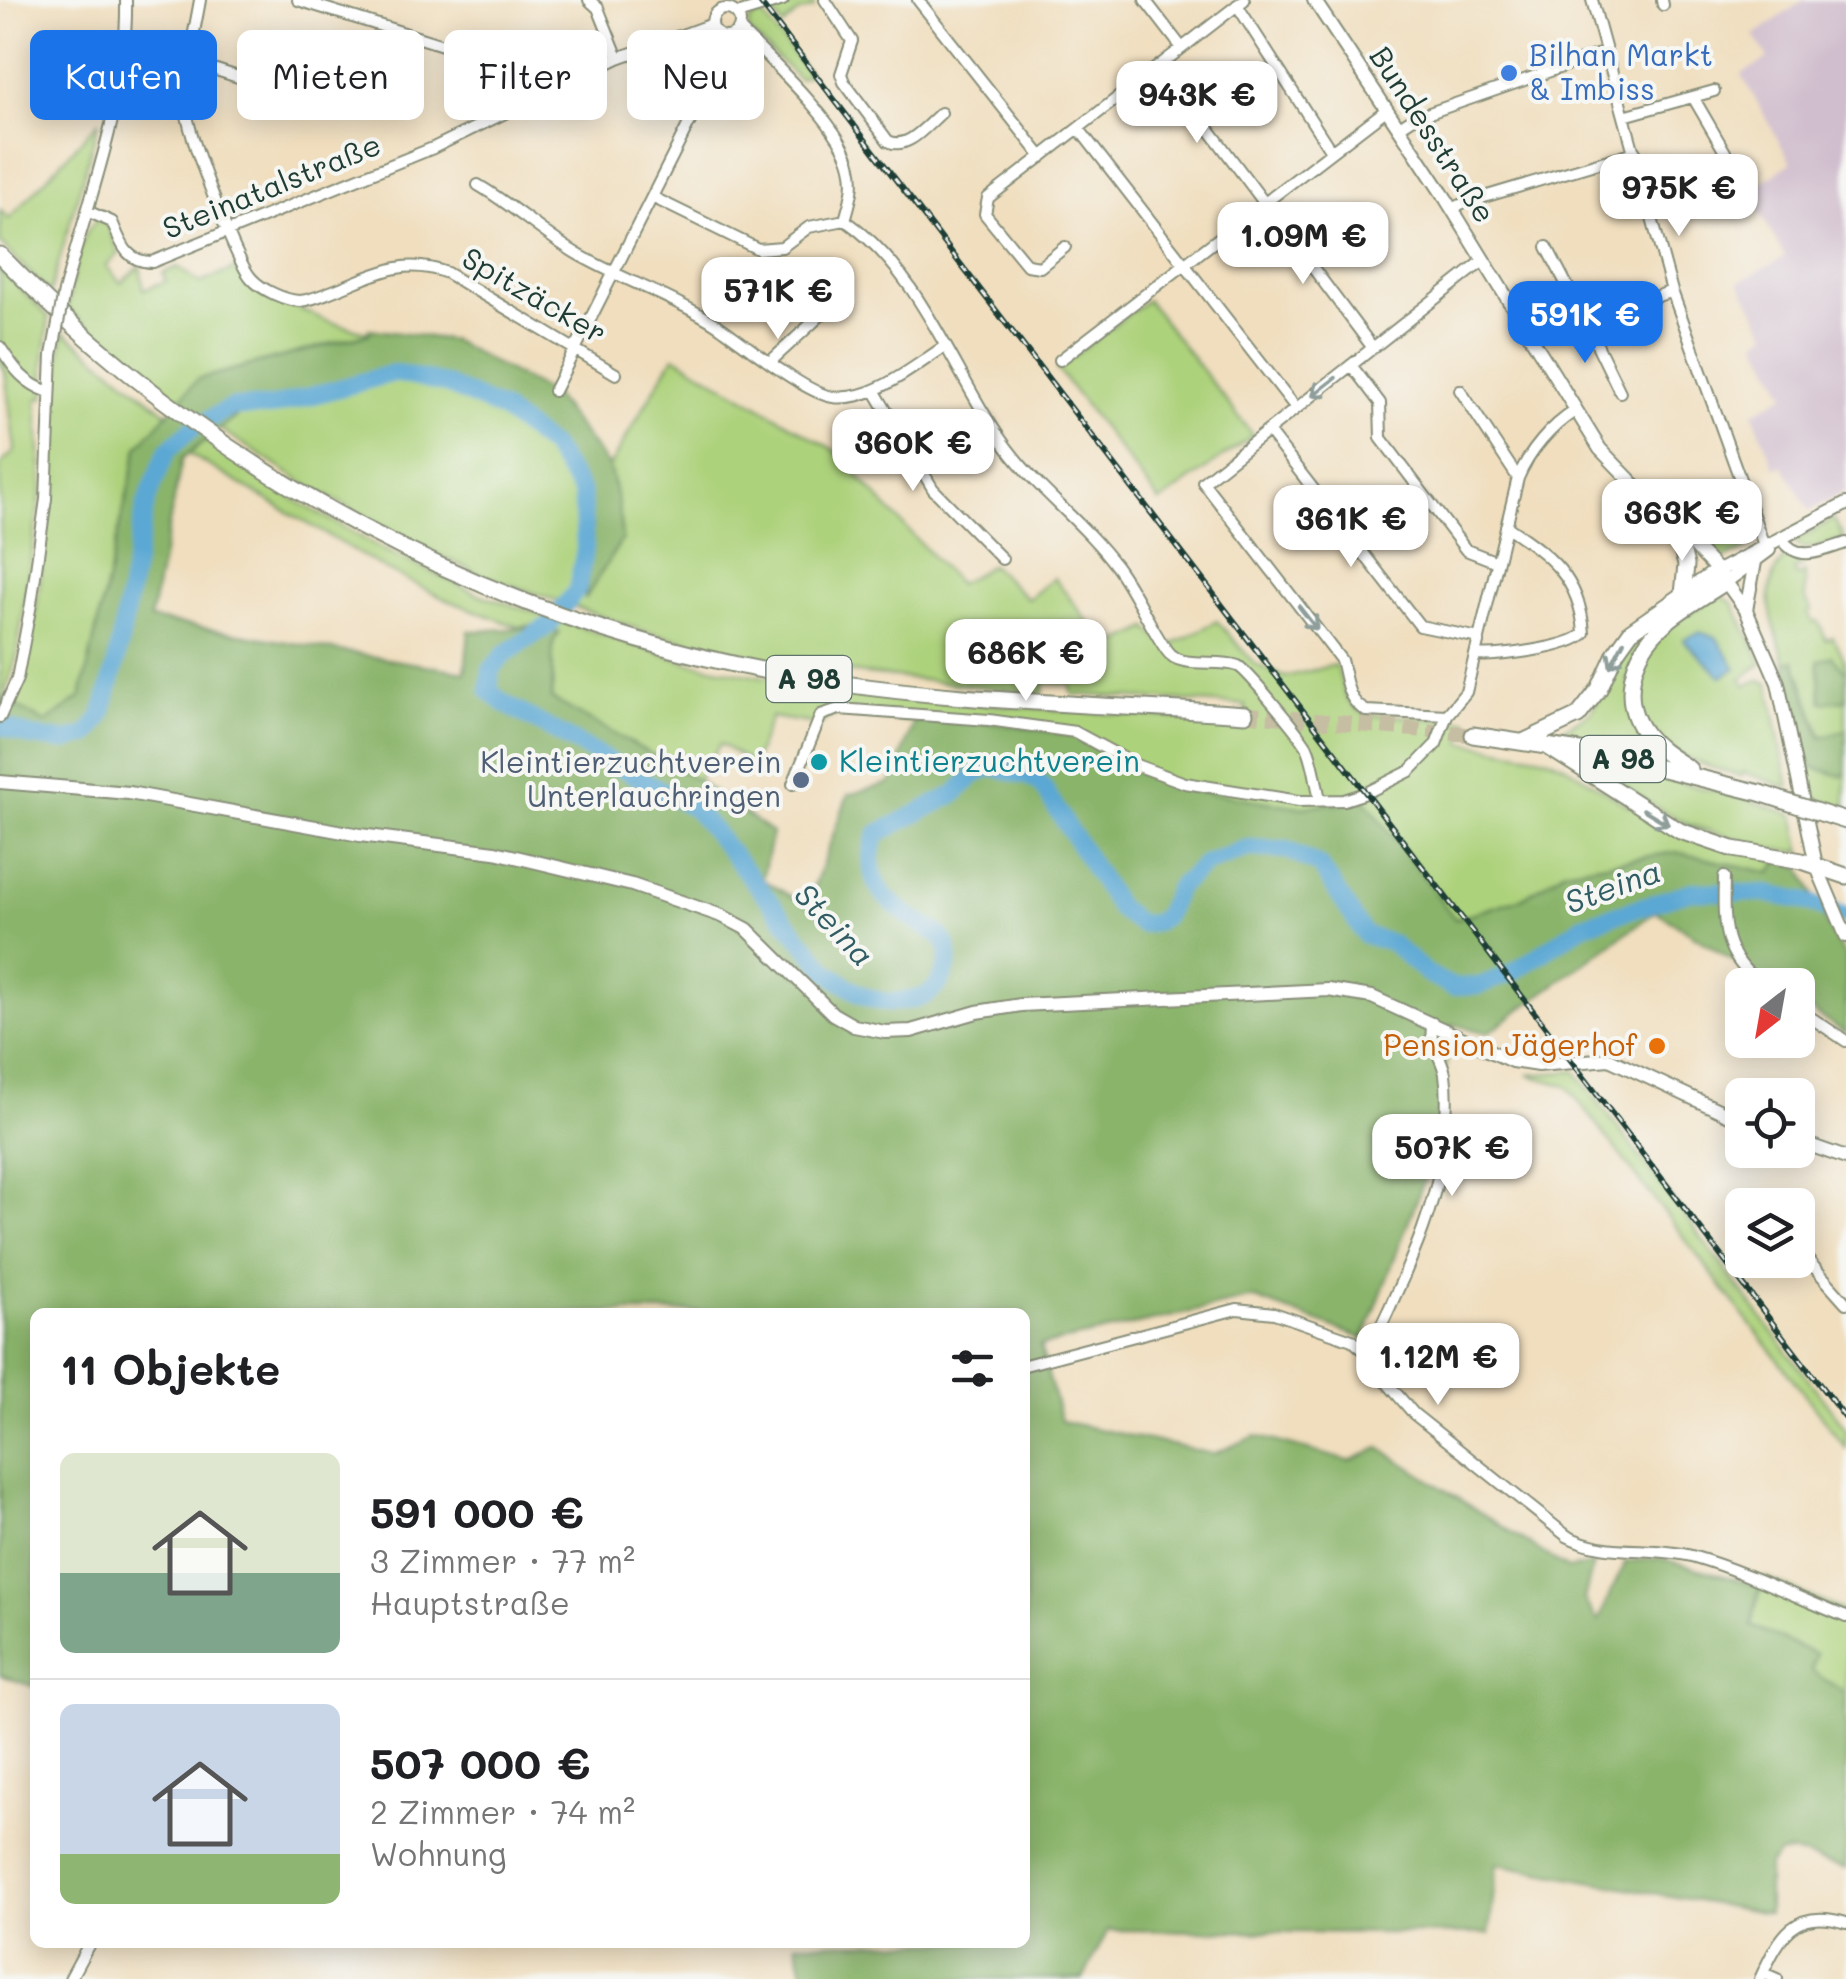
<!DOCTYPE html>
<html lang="de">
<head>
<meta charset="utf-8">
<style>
  body { margin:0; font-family:Mali,sans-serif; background:#f2f2f2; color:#202124; height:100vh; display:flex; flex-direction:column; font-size:38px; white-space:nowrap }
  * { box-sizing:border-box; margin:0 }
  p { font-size:32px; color:#757577 }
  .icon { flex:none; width:55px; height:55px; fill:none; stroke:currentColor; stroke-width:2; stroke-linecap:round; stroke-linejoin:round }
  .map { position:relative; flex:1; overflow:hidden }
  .panel { position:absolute; left:30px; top:1308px; width:1000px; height:640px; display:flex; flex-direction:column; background:#fff; border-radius:15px; box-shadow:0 5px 25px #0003 }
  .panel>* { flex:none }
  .banner { position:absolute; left:30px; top:30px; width:1000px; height:90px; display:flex; gap:20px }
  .needle { width:65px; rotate:211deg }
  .controls { position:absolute; left:1725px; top:968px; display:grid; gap:20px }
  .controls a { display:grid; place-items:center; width:90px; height:90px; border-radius:15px; background:#fff; box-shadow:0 5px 25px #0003; font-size:50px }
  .price { position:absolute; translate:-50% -85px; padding:0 22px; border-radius:20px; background:#fff; color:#222; font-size:32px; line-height:65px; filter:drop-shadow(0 2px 5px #0008) }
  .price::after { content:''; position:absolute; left:50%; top:60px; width:30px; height:22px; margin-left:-15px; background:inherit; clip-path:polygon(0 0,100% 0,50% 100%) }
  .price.selected { background:#1a73e8; color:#fff }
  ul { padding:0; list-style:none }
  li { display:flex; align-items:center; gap:30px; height:250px; padding:0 30px }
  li+li { border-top:2px solid #e0e0e0 }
  li span { display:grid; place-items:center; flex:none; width:280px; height:200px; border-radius:15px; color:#555 }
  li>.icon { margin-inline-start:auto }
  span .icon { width:120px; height:120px; fill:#fffc; stroke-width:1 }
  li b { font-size:42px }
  h2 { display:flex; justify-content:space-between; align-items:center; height:120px; padding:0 30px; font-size:42px }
  .chip { padding:0 35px; border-radius:15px; background:#fff; box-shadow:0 5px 25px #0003; font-size:35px; line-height:90px }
  .chip.selected { background:#1a73e8; color:#fff }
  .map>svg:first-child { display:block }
</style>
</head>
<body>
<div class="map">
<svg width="1846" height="1979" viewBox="0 0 1846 1979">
  <rect width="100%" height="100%" fill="#f6f6f2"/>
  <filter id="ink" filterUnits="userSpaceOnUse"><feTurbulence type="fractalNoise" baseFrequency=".01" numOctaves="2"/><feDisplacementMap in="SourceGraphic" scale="20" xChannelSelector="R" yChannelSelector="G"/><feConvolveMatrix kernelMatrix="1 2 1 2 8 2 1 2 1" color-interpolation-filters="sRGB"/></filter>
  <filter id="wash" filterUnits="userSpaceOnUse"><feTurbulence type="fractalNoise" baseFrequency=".0048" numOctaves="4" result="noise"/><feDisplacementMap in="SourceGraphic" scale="40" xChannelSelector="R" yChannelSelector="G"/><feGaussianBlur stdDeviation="2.25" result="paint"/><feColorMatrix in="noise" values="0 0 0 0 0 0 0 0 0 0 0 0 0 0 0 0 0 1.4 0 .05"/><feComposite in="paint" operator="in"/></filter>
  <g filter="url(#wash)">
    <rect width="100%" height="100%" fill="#f0debe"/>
    <!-- industrial -->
    <path fill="#d0bdcd" d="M1804,0H1846V491L1810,511L1783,466L1774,467L1753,413L1786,394L1757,341L1768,333L1739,282L1785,257L1748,191L1791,163L1741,74L1768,59L1754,35Z"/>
    <!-- green -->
    <path fill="#add27b" stroke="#668858" stroke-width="2.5" d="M805,0H811L814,8L797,13L783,26L771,10Z
      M762,14L809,74L799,79L749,32V21Z
      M99,121L50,293L0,243V210L9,219Z
      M98,219L108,226L119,254L106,266L121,283L140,266L144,290L166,281L163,273L178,267L200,283L237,268L252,287L261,292L327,321L370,333L198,379L180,400L67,309C72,287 78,231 98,219Z
      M0,269L49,317L44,360V398L37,399L42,484L16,660L3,698L0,696V465L15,451L5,370L0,362Z
      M1147,300L1253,435L1160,502L1057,369Z
      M64,332L168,414L138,447L81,697L45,723L13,704C26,675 29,646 35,615C51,521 46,425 64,332Z
      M674,356L834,450L958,584L991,565L1028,599L1054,578L1108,647L1148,628L1168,647L1217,621L1255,664L1284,677L1335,665C1347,687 1338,699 1364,714L1469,721L1462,742L1548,758L1565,765L1625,804L1779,861L1771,873L1676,852L1565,870L1523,898L1454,919L1365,800L1299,807L1186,789L1133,769L1072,735L988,722H914L838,714L825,719L821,725L771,717L753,764L720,744L697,780L552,699L553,642L559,633L532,625L518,627L445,599L385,569L189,454L205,441L295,500L384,550L478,594L690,663L833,690L903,698L1246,724L1245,705L1072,694L1071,684L1044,683L1043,693L792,666L644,631L482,575L425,549L305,484L220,429L239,414L418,376L474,395L572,471L591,524L586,597L622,539L618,503L609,467Z
      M1726,491C1741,504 1735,528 1755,538L1748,548L1726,558L1710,550L1661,501L1664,498L1692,500Z
      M1834,519L1844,539C1830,543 1810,553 1796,545L1798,539Z
      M1787,556L1802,566L1794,570L1797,577L1805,573V598L1812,610L1808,613L1813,622L1818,621L1826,640L1833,637L1846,666V730L1822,737L1795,661L1785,662C1775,626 1755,586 1787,556Z
      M1720,595L1733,603L1762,663L1741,679L1746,685L1759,680L1769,683L1789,788L1743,772L1741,776C1714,768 1685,762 1663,743C1624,712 1635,659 1667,628C1682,614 1703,605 1720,595Z
      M1662,619L1627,678L1656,756L1553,735L1591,712L1633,636Z
      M1585,760L1740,797L1794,815L1802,852L1771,849L1690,825L1654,806L1615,779L1583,764Z
      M1805,765L1841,776L1846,773V809L1809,796Z
      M1575,1071L1846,1429V1448L1567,1086L1528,1075Z
      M1764,1577L1846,1612V1693L1810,1671L1816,1655L1751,1626Z"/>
    <!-- forest -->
    <path fill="#8ab46b" stroke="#547850" stroke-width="2.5" d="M369,329L451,340L553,395L609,467L618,503L622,539L585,599L592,527L572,471L474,395L417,376L239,414L182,459L150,619L465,672L469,631C502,631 527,624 559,632L553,642L552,699L697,780L772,833L762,879L807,906L848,795L891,783L914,722H988L1072,735L1133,769L1186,789L1299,807L1365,800L1455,919L1523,898L1565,870L1676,852L1771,873L1779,861L1801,867L1828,927L1846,957V1033L1798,1002V985H1771L1656,911L1488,1033L1452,1024L1431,1162L1364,1339L1253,1298L1040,1346L1061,1421L1213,1454L1256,1436L1349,1461L1380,1448L1568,1569L1593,1564L1584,1600L1598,1621L1625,1562L1660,1558L1760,1586L1751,1626L1816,1654L1811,1671L1846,1693V1869L1790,1852L1780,1854L1768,1867V1914L1497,1864L1489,1934L1108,1930L1083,1979H805L796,1943L1025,1942V1312H35V1687L0,1675V696L45,723L81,697L138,447L198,379L369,334Z
      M1832,656L1846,672V700L1822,702L1818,661Z
      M1794,660L1821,737L1846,730V773L1841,776L1812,767L1808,762L1785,662Z"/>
    <!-- water -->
    <path fill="#5ba8d4" stroke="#3d7284" stroke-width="2.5" d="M1699,632L1717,638L1736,668L1722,677L1683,640Z"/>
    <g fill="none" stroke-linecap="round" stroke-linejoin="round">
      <!-- river -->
      <path stroke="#5ba8d4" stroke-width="18" d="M0,725L31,737L65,741L88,735L102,715L116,663L146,503L167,451L194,427L232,407H271L394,373L445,384L502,410L551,447L582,493L585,549L577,590L549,625L505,654L491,670L489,691L505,704L694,808L828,972C846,985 867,1002 890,1002C900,1002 921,999 928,994C944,983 956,956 943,939C938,932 925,927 918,922C881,898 861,879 877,834L955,794L973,776L991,767L1028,776L1041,784L1119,909L1140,924L1155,923L1165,916L1178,887L1205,864L1248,848L1287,850L1320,866L1365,935L1391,943L1426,973L1452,987L1479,986L1512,973L1585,924L1692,891L1768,894L1804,901L1846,916"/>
    </g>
  </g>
  <g filter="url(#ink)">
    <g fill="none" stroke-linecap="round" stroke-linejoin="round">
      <!-- highway-tunnel -->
      <path stroke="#c6bea2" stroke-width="15" stroke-dasharray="15 8" stroke-linecap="butt" d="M1245,714L1473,735"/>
      <!-- minor casing -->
      <g stroke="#888e79" stroke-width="14">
        <path id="minor" d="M200,0C194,36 182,79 187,115C191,140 236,263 252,279C262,290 286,301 300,301C311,300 320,296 330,292C373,276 401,256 447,273L616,374
          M298,0L449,47L511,78L523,103
          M589,0L598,8L618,58
          M825,0L852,41L841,74L844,82L888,141C907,151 926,126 941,113
          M918,0L1042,157
          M1145,0L1182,48
          M1592,0L1672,291L1766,551
          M1662,0L1663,5
          M1237,5L1331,151
          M712 23a14 14 0 1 1 28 0a14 14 0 1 1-28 0Z
          M737,14L783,0
          M739,29C769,59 843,127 851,167C856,186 850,202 845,220
          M191,62L304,98
          M1161,65L1373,348
          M1693,97L1743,183
          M1624,116L1714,91
          M1398,128L1412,119L1605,52
          M1079,129L1296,408
          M478,185C514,206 543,234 579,255C623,280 674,297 716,324C743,342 806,394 833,397C872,402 913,367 944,347
          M652,197L758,249L782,247L809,227L845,220C924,275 952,374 1007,448C1039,491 1084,523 1116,566C1136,593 1148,624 1167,651C1180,670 1218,658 1238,666C1247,670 1301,736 1307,747C1314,762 1316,783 1320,799
          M1452,209L1467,202L1635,152
          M87,211L112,222C121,243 126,262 152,262L433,148L618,58L712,24
          M1065,247L1040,267L1027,265L985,214L988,198L1244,0
          M1547,247L1586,322L1672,291
          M64,292C89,195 128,102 126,0
          M1586,322L1620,392
          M0,347C14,368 23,383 49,392
          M1060,360L1386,110
          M771,361L822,314
          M1351,365L1380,403L1381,438L1466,550L1497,562
          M874,390L933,489L1002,559
          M1460,390L1518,478
          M554,391L723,56L724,37
          M1268,431L1420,626L1479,638
          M1782,539C1799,564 1823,550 1846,543
          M1476,655C1497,657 1571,648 1584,633C1580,577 1549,555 1506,526
          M1447,715L1366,711C1346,700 1347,681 1341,660L1203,482L1483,261
          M0,717L17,679L31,604L46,499L52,355
          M793,784L821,715L839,709L989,720L1075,732L1136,765L1185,783L1299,801L1344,800L1366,793L1410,771L1436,744L1447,715L1466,692L1518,478C1529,452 1551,426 1575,411
          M1724,877C1723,924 1721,954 1762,985
          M1798,1009L1846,1041
          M1798,1249L1846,1303
          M1368,1354C1402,1281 1443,1202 1446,1120C1447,1106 1447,1088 1445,1074C1441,1053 1427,1045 1433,1023
          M1025,1365L1237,1309L1274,1313L1352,1340L1368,1354L1383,1378L1414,1414L1567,1536C1606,1557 1652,1545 1695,1557C1746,1572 1796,1597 1846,1617
          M1763,1973L1777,1979
          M70,1979L90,1942
          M1760,1979C1780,1936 1794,1907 1846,1923"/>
      </g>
      <!-- major casing -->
      <g stroke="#888e79" stroke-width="16">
        <path id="major" d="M1314,0L1446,199L1600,449L1718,571L1746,610L1778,683L1816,865L1846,936
          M1718,571L1846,504
          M1727,581L1769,550
          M1746,610L1755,562
          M0,782L129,793L360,835L495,852L632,885L722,916L747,929L833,1014L854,1026L885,1032L911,1031L977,1012L1021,1005L1328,990L1372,997L1512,1061L1538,1065L1609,1059L1742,1121
          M1798,1141L1846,1158"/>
      </g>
      <!-- highway casing -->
      <g stroke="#888e79" stroke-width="19">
        <path id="highway" d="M0,255C212,474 494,624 794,676C940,702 1097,704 1245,714
          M1676,528L1686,565L1683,594
          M1473,735L1607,755L1760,793
          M1525,741L1578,716L1599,689L1616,652L1631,631L1718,571
          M1545,745L1680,831L1733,849L1802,861L1846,876
          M1689,769C1674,759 1658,750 1647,736C1618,701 1632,653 1663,625C1682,608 1706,595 1727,581
          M1824,814L1846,821"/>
      </g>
      <!-- minor -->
      <use href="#minor" stroke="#fff" stroke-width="10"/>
      <!-- major -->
      <use href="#major" stroke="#fff" stroke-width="12"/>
      <!-- highway -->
      <use href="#highway" stroke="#fff" stroke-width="15"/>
      <!-- rail casing -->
      <g stroke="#1f3d34" stroke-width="6">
        <path id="rail" d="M758,0L1846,1419"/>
      </g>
      <!-- rail -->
      <use href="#rail" stroke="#f6f6f2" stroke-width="2.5" stroke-dasharray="8" stroke-linecap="butt"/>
      <!-- minor-bridge casing -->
      <g stroke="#888e79" stroke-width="14" stroke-linecap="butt">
        <path id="minor-bridge" d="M52,355L64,292"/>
      </g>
      <!-- highway-bridge casing -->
      <g stroke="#888e79" stroke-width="19" stroke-linecap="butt">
        <path id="highway-bridge" d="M1760,793L1824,814"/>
      </g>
      <!-- minor-bridge -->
      <use href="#minor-bridge" stroke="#fff" stroke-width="10"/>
      <!-- highway-bridge -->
      <use href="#highway-bridge" stroke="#fff" stroke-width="15"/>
    </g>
    <!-- one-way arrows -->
    <defs><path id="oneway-shaft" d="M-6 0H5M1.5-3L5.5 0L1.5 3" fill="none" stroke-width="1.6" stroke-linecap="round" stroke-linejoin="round" transform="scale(2.5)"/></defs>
    <g stroke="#8f9e9a">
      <use href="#oneway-shaft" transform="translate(1324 387) rotate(142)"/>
      <use href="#oneway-shaft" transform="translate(1308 618) rotate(52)"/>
      <use href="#oneway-shaft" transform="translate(1617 654) rotate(118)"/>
      <use href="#oneway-shaft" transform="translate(1656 817) rotate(31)"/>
    </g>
  </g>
  <!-- markers -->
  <circle fill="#3f7fe0" stroke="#f6f6f2" stroke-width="4" cx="1509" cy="73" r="10"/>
  <circle fill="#0f9aa8" stroke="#f6f6f2" stroke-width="4" cx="819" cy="762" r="10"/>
  <circle fill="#5c6f8a" stroke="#f6f6f2" stroke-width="4" cx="801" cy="780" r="10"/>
  <circle fill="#e8710a" stroke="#f6f6f2" stroke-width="4" cx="1657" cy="1046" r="10"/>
  <g text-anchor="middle" stroke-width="8" stroke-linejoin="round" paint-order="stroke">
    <!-- shield labels -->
    <g fill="#f6f6f2" stroke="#60746d" stroke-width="2.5">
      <rect x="766.5" y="656" width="85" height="46" rx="8"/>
      <rect x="1580.5" y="736" width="85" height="46" rx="8"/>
    </g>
    <g font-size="28" font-weight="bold" fill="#1f3d34">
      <text x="809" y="689">A 98</text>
      <text x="1623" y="769">A 98</text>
    </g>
    <!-- shop labels -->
    <g font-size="30" fill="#366cbe" stroke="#f6f6f2" text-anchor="start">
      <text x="1529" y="66">Bilhan Markt<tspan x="1529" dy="34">&amp; Imbiss</tspan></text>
    </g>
    <!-- street labels -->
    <g font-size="30" fill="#1f3d34" stroke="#f6f6f2">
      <text transform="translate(1432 135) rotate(57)" y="10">Bundesstraße</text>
      <text transform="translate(272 187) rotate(-22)" y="10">Steinatalstraße</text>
      <text transform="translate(534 296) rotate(30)" y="10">Spitzäcker</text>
    </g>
    <!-- culture labels -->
    <g font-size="30" fill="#0d838f" stroke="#f6f6f2" text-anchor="start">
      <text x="839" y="772">Kleintierzuchtverein</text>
    </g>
    <!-- service labels -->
    <g font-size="30" fill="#4e5e75" stroke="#f6f6f2" text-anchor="end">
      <text x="781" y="773">Kleintierzuchtverein<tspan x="781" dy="34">Unterlauchringen</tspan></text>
    </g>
    <!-- food labels -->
    <g font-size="30" fill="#c56008" stroke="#f6f6f2" text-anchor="end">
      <text x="1637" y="1056">Pension Jägerhof</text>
    </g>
    <!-- water labels -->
    <g font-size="32" font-style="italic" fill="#315d64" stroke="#f6f6f2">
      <text transform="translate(1613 887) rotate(-20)" y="11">Steina</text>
      <text transform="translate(834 925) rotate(47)" y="11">Steina</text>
    </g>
  </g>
</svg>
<div class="controls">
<a><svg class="needle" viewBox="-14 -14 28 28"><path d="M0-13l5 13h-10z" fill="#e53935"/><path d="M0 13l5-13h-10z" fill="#757577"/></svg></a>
<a><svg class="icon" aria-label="locate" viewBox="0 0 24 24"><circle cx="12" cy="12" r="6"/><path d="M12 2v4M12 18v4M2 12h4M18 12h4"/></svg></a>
<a><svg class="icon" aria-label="layers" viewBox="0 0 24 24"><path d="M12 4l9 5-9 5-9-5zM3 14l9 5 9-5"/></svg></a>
</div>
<b class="price" style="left:1197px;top:146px">943K €</b>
<b class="price" style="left:1679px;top:239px">975K €</b>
<b class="price" style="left:1303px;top:287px">1.09M €</b>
<b class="price" style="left:778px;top:342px">571K €</b>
<b class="price selected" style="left:1585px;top:366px">591K €</b>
<b class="price" style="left:913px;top:494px">360K €</b>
<b class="price" style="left:1682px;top:564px">363K €</b>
<b class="price" style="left:1351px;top:570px">361K €</b>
<b class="price" style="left:1026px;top:704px">686K €</b>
<b class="price" style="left:1452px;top:1199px">507K €</b>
<b class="price" style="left:1438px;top:1408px">1.12M €</b>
<div class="banner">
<a class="chip selected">Kaufen</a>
<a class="chip">Mieten</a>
<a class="chip">Filter</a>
<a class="chip">Neu</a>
</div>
<section class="panel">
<h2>11 Objekte<svg class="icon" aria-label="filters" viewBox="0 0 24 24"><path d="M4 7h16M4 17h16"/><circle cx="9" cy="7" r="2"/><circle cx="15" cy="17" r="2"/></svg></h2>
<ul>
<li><span style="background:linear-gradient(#dfe7d0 60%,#7fa58c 0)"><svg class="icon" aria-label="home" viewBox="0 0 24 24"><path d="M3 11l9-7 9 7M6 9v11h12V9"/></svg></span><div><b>591 000 €</b><p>3 Zimmer · 77 m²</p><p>Hauptstraße</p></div></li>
<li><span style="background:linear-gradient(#c9d6e8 75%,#8fb573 0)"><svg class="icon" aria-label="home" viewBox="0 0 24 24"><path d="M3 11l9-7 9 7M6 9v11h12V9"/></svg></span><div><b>507 000 €</b><p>2 Zimmer · 74 m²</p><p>Wohnung</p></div></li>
</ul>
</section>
</div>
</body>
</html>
